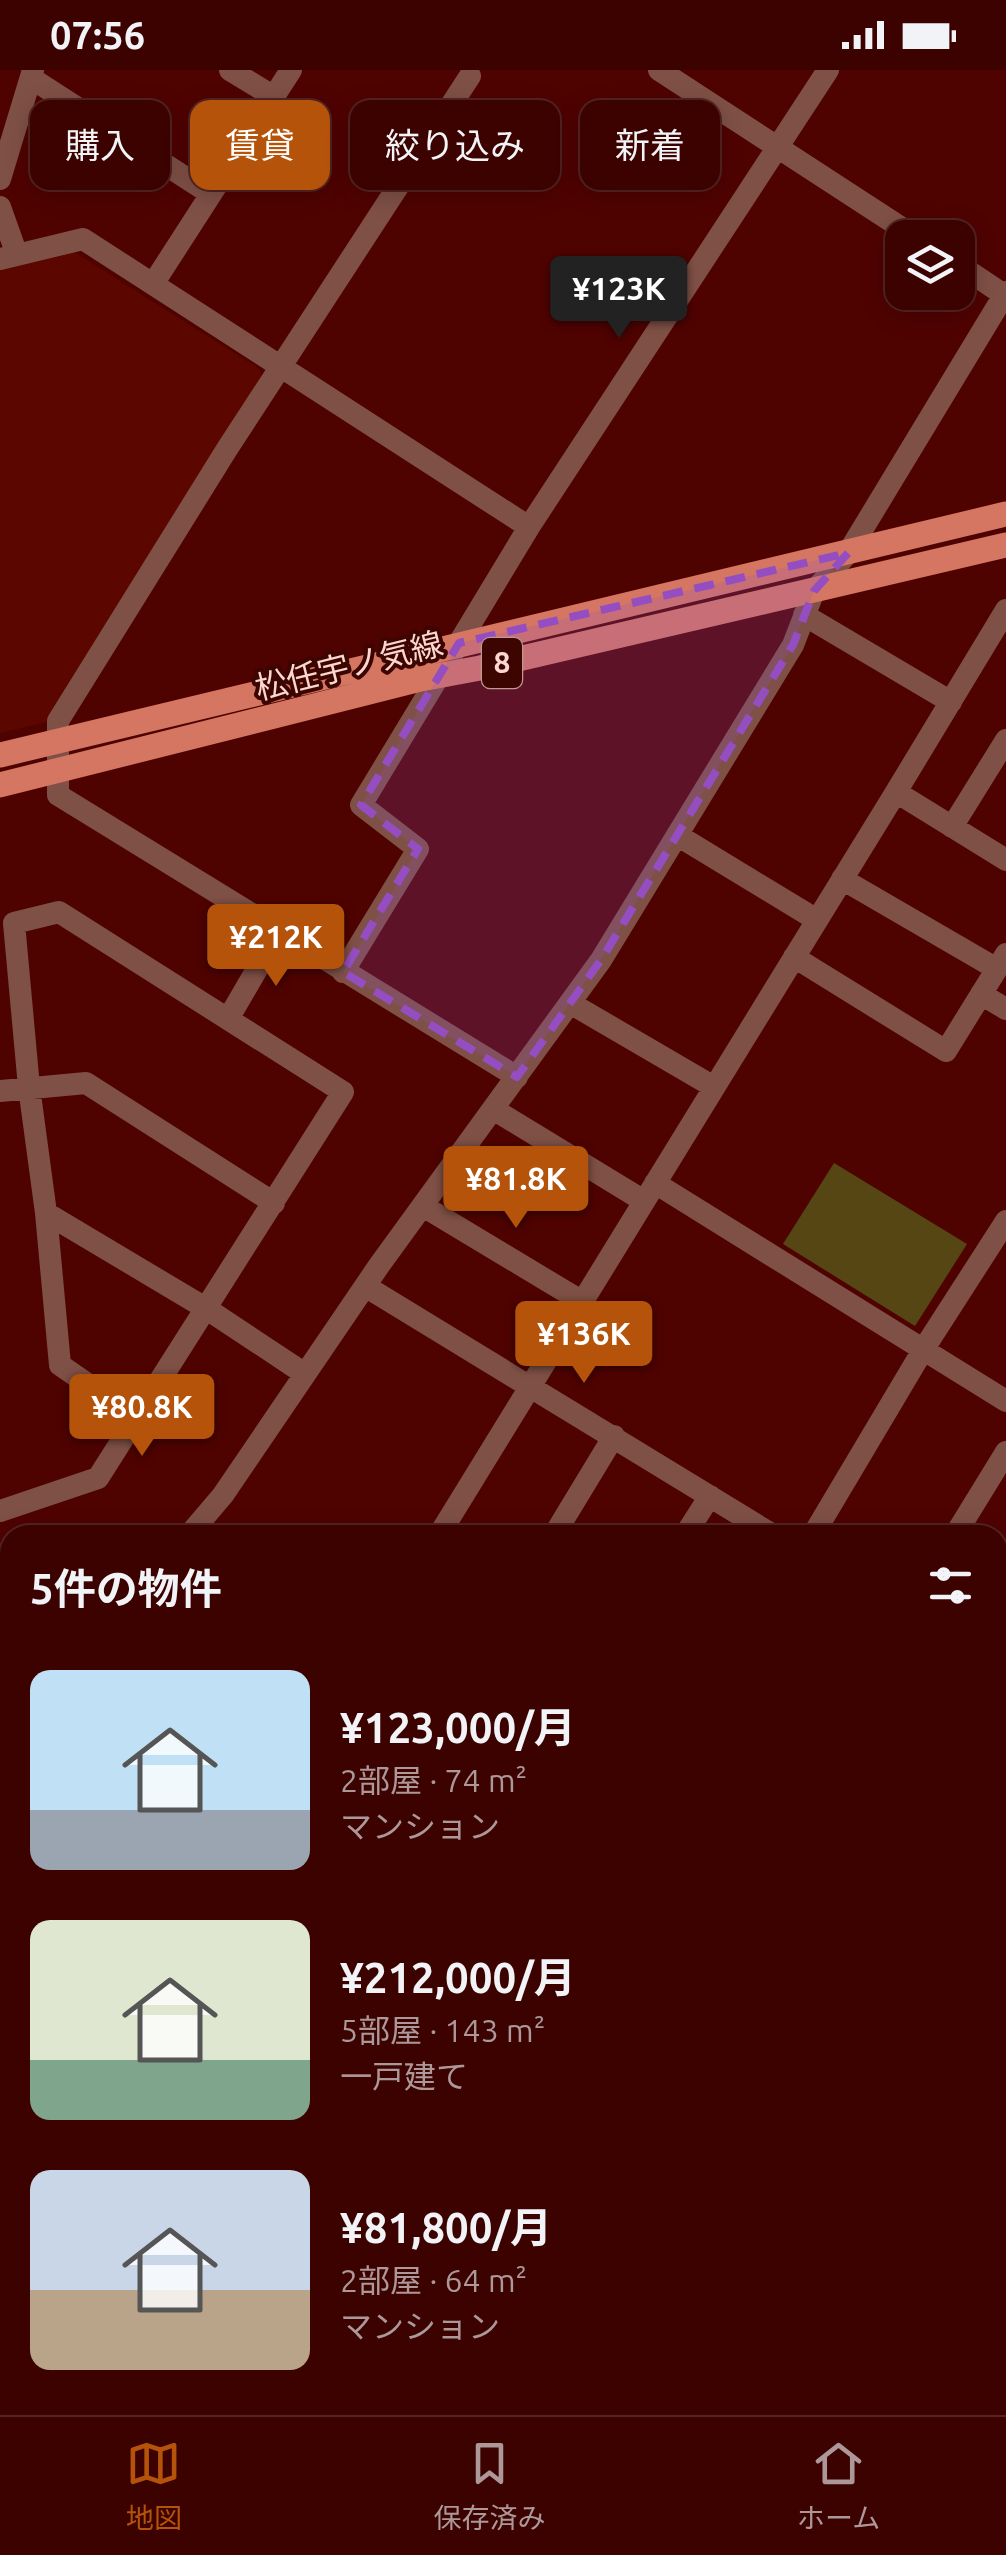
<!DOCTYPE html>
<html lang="ja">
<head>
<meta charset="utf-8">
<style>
  body { margin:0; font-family:Ubuntu,"Noto Sans JP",sans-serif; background:#46100f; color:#f1f3f6; height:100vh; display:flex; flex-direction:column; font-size:38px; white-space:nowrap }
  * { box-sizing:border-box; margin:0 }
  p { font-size:32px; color:#ac9799 }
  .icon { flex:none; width:55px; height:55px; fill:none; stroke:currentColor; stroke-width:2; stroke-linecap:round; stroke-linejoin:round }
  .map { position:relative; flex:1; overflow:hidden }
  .sheet { position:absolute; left:0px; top:1455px; width:1008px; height:890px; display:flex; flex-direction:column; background:#3b0200; border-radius:30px 30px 0 0; box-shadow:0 5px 25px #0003,0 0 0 2px #542422 }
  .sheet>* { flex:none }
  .banner { position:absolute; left:30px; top:30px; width:948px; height:90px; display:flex; gap:20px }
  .controls { position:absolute; left:885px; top:150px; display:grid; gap:20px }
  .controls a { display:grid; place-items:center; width:90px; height:90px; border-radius:20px; background:#3b0200; box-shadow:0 5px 25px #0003,0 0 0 2px #542422; font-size:50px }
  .price { position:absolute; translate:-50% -85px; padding:0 22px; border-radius:10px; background:#b45309; color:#fff; font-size:32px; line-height:65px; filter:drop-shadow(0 2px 5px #0008) }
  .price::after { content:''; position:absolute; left:50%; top:60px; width:30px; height:22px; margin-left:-15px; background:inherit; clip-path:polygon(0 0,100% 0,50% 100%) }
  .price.selected { background:#222; color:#fff }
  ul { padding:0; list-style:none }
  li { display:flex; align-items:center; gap:30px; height:250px; padding:0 30px }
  li span { display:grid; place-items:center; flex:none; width:280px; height:200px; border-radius:20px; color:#555 }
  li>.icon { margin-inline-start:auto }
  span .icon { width:120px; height:120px; fill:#fffc; stroke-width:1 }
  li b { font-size:42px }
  h2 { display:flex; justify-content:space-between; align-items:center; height:120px; padding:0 30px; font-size:42px }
  .tag { padding:0 35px; border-radius:20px; background:#3b0200; box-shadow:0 5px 25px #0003,0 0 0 2px #542422; font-size:35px; line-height:90px }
  .tag.selected { background:#b45309; color:#fff }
  .status { display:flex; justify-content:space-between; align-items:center; height:70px; padding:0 50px; background:#3b0200; direction:ltr }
  .status svg { height:28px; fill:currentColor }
  .dock { display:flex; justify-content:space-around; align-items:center; height:140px; border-top:2px solid #542422; background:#3b0200; font-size:28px; color:#ac9799 }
  .dock a { display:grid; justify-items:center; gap:5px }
  .dock .selected { color:#b45309 }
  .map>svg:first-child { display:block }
</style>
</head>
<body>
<div class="status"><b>07:56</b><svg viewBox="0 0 49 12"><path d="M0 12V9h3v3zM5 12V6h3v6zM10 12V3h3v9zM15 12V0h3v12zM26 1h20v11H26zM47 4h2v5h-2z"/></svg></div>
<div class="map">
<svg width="1006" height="2345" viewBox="0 0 1006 2345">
  <rect width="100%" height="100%" fill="#4f0300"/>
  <!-- built -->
  <path fill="#5c0600" d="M71,180L258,298L262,306L47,652L0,663V199Z
    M0,1897L10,1907V2335H313L271,2345H0Z"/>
  <!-- green -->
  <path fill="#554614" d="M834,1093L967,1174L915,1256L783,1174Z"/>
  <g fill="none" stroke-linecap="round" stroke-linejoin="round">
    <!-- river -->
    <path stroke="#004e5a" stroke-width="38" d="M0,1625L10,1627
      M998,1869L1006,1870"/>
    <!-- minor -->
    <path stroke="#7f5046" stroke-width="22" d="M230,0L274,27
      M659,0L917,168
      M470,6L227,379L58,651V725L517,1007
      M31,8L211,124
      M0,109L33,0
      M0,137L17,185
      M0,189L83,169L529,457
      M958,194L1004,225
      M153,214L291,0
      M804,545L951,632
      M896,722L1006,540
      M952,757L1006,670
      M677,765L817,850
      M842,809L997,899
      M794,887L946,981L1006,884
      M343,902L418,779L361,735L529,457L828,0
      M981,924L1006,939
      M570,933L714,1017
      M228,949L278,863
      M0,1021L86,1013L274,1133
      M493,1039L644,1131
      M655,1113L1006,1331
      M423,1136L581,1231
      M46,1143L60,1295L137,1348
      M365,1216L773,1465
      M0,1441L98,1408L343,1022L59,842L14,853L29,1017L46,1143L207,1239L305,1304
      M189,1465L223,1425L378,1197L601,890L793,575L814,521L848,483L1006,222
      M439,1465L896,722L1006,790
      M554,1465L614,1366
      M685,1465L710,1426
      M813,1465L923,1280L1006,1151
      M955,1465L1006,1382
      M998,1621L1006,1608
      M0,1661L10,1664
      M998,1731L1006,1736
      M0,1793L10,1796
      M998,1836L1006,1822
      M998,1857L1006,1858
      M0,1889L10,1898
      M998,1954L1006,1955
      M998,2071L1006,2076
      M998,2253L1006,2218
      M453,2335L463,2345
      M995,2335V2345
      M306,2345L344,2335
      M598,2345L611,2335"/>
    <!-- major -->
    <path stroke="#d57663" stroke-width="25" d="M0,685L1006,444
      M0,715L421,609L480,598L1006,475"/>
  </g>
  <!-- marked area -->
  <path fill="#954ec2" fill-opacity="0.2" stroke="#954ec2" stroke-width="8" stroke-dasharray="20 12" stroke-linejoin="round" d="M848,483L814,521L793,575L601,890L517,1007L343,902L418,779L361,735L459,573Z"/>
  <g text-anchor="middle" stroke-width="8" stroke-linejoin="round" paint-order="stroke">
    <!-- shield labels -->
    <rect fill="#3d0500" stroke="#c39891" stroke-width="2.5" x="482" y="568" width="40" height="50" rx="8"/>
    <g font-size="30" font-weight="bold" fill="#fcd7cf">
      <text x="502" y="603">8</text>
    </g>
    <!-- street labels -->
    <g font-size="32" fill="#fcd7cf" stroke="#3d0500">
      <text transform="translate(349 596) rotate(-14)" y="11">松任宇ノ気線</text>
    </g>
  </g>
</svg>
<div class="controls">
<a><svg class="icon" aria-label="layers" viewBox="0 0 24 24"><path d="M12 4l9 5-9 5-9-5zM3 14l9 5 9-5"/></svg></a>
</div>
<b class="price selected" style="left:619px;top:271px">¥123K</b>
<b class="price" style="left:276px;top:919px">¥212K</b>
<b class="price" style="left:516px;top:1161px">¥81.8K</b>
<b class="price" style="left:584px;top:1316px">¥136K</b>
<b class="price" style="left:142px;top:1389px">¥80.8K</b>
<div class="banner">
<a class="tag">購入</a>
<a class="tag selected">賃貸</a>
<a class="tag">絞り込み</a>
<a class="tag">新着</a>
</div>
<section class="sheet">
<h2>5件の物件<svg class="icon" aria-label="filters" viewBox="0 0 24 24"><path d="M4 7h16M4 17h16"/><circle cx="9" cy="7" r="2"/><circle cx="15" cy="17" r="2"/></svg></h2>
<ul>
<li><span style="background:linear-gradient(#bfe0f5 70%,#9aa5b1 0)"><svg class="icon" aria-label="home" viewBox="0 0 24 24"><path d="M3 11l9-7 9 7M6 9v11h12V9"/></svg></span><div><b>¥123,000/月</b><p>2部屋 · 74 m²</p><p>マンション</p></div></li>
<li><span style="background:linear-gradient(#dfe7d0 70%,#7fa58c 0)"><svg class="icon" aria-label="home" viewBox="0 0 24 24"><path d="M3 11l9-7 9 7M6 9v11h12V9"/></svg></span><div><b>¥212,000/月</b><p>5部屋 · 143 m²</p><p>一戸建て</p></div></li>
<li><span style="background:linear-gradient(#c9d6e8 60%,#b9a48a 0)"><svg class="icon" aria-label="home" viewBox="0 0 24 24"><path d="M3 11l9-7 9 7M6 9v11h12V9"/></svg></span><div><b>¥81,800/月</b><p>2部屋 · 64 m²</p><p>マンション</p></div></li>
</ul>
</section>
</div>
<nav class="dock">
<a class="selected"><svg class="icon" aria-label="map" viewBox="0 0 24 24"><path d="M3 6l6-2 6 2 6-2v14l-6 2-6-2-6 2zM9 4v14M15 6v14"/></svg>地図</a>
<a><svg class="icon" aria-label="saved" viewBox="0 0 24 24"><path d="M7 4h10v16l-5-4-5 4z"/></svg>保存済み</a>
<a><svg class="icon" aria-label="home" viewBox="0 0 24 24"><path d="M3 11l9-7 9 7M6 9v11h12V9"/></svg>ホーム</a>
</nav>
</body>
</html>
